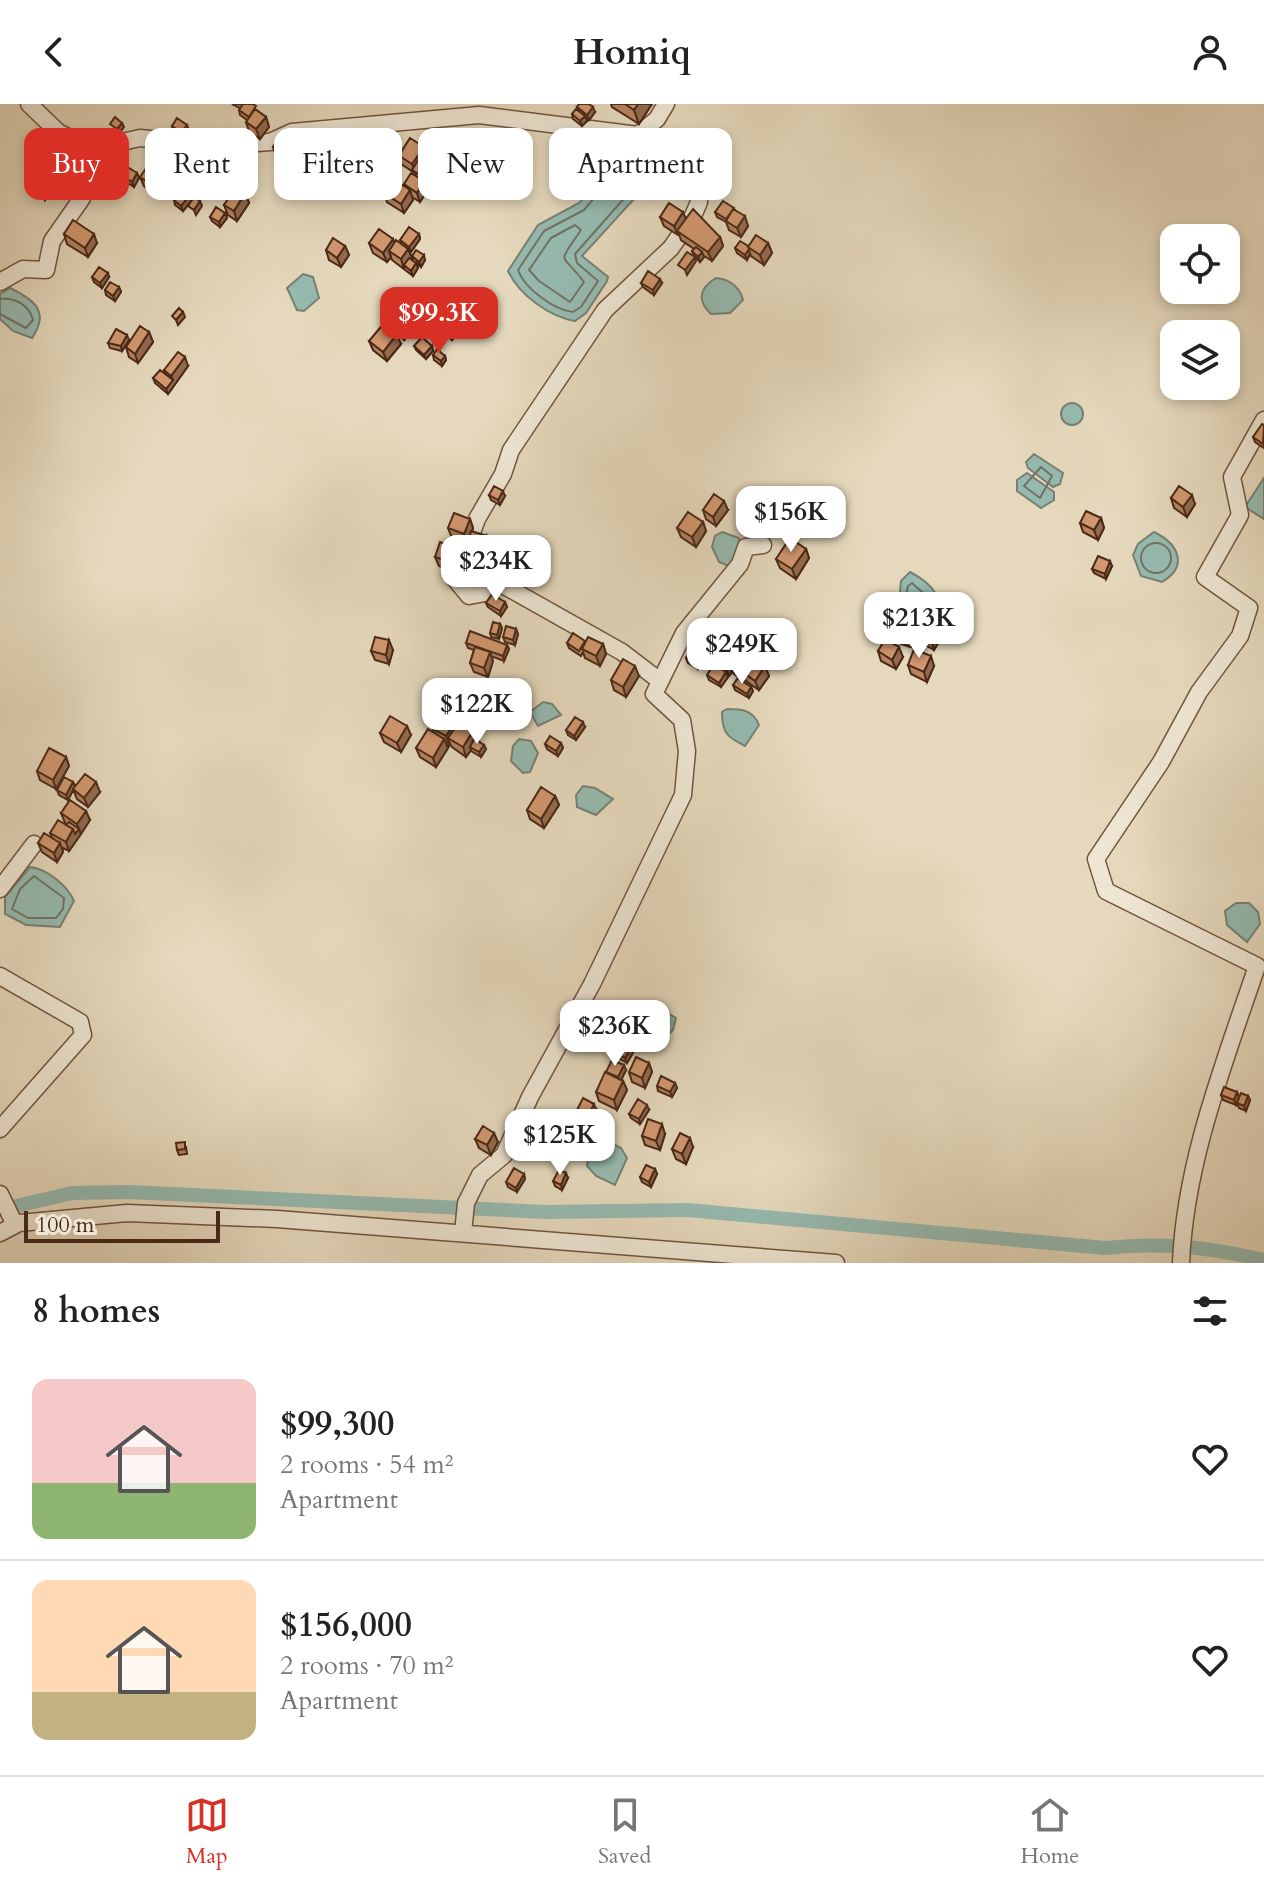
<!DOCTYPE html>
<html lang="en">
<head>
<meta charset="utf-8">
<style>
  body { margin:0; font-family:Cardo,serif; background:#f6f6f6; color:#222; height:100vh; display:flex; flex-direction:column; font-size:30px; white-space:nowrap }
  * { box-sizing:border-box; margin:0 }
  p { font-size:26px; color:#767676 }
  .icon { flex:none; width:44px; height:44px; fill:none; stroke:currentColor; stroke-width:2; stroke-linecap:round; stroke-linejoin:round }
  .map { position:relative; height:1159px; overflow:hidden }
  .drawer { display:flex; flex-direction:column; background:#fff; flex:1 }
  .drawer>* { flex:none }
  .hud { position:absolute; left:24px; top:24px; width:800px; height:72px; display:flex; gap:16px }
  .buttons { position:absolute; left:1160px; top:120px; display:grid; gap:16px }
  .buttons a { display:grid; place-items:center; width:80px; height:80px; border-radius:16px; background:#fff; box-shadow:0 4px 12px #0003; font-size:40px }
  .scale { position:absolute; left:24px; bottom:20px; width:196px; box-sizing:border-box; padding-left:8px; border:4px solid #4a2917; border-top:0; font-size:22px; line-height:28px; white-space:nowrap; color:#4a2917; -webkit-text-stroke:6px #eee6d3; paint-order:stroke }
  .price { position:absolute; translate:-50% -68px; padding:0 18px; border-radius:16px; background:#fff; color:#222; font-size:26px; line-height:52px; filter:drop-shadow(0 2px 4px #0008) }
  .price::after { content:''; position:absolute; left:50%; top:48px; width:24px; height:18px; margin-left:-12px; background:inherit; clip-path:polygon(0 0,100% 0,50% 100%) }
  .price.selected { background:#d93025; color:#fff }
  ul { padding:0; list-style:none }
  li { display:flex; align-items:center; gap:24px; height:200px; padding:0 32px }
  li+li { border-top:2px solid #e0e0e0 }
  li span { display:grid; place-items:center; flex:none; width:224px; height:160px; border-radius:16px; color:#555 }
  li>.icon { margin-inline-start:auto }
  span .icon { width:96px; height:96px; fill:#fffc; stroke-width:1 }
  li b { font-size:34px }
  h2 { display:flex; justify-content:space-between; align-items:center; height:96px; padding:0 32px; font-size:34px }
  .tag { padding:0 28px; border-radius:16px; background:#fff; box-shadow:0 4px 12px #0003; font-size:28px; line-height:72px }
  .tag.selected { background:#d93025; color:#fff }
  header { display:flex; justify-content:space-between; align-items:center; height:104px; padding:0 32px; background:#fff; font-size:36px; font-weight:700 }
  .dock { display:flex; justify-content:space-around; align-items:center; height:112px; border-top:2px solid #e0e0e0; background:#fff; font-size:22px; color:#767676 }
  .dock a { display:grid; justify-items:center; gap:4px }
  .dock .selected { color:#d93025 }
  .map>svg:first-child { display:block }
</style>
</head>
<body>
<header><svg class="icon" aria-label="back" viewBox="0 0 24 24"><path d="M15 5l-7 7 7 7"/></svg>Homiq<svg class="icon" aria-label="person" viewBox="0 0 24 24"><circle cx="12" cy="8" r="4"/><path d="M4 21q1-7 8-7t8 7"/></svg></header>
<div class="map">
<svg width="1264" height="1159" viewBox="0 0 1264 1159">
  <rect width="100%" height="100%" fill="#e5d8bc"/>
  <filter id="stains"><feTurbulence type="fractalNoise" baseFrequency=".0025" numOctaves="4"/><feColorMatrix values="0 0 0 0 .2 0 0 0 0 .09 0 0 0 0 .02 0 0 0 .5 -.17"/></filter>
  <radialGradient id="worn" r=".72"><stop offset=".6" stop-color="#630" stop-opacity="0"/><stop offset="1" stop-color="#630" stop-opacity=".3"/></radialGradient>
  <!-- water -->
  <path fill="#96bab0" stroke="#788073" stroke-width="2" d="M333,41L358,50L363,60L358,70L338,71L325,62L320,47Z
    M618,57L634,67L635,94L582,152L608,173L607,177L586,209L575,217C550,213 519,191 508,167L538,121L579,99Z
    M303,170L313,173L319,194L304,207L297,206L287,184Z
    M716,174C729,175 740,183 743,196L730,209L711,210C697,197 699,184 716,174Z
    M10,184C35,196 50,208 32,234L13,227L0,215V190Z
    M1061 310a11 11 0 1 1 22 0a11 11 0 1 1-22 0Z
    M1034,350L1063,369L1060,380L1053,383L1028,364L1026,358Z
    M1027,369L1054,388V396L1041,404L1017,387V376Z
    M1264,374V415L1245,403Z
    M722,428L739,434L741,447L731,463L719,458L712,443L715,432Z
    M1154,428C1177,439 1190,461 1162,478L1141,472L1133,451L1138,440Z
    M910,468C931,479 948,495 931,517L915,516L899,498L901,477Z
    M543,598L552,600L561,611L538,622L530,608Z
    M727,605C742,605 753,606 759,621L745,642C727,633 722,629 722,608Z
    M519,635L531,637L538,649L530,668L523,669L511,657L513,642Z
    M583,682L595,684L613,695L596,711L577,703L576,691Z
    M30,763C47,765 67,781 74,797L60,823L26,821L5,810V793Z
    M1236,799H1249L1258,808L1260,820L1247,838L1227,821L1225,807Z
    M654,901L676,914L673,926L663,935L642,928L636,920L645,904Z
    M605,1036L621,1044L627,1054L615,1081L596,1072L587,1062C588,1048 592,1040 605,1036Z"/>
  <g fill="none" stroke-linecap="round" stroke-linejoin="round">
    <!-- shore -->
    <path stroke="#707264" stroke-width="2" d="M621,67L627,72L628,90L575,150L577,159L598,177L581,203L573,208C554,206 524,184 518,166L544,127L584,106L610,75Z
      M575,121L581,126C556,163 561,147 584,178L570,198L539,177L529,166L551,134Z
      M0,195C15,193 29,201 33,216L26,224L0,210
      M1041,363L1052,372L1040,394L1024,382Z
      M1141 454a15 15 0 1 1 30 0a15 15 0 1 1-30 0Z
      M912,479L930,495L926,510C911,508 904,496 908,482Z
      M34,772L64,794L63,805L56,814H28L12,805L20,785Z"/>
    <!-- canal -->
    <path stroke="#96bab0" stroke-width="14" d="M0,1106L72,1089L129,1088L546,1108L688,1106L1105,1144C1165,1138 1206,1143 1264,1156"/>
    <!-- minor casing -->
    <g stroke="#715540" stroke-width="19">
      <path id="minor" d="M29,0L58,28L90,45L140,34L219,42L270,38L292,28L479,11L638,31L657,15L666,0
        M638,31L675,56L698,81L699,98L693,112L671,144L605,206L511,346L503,370L477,415L455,475L469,492L485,489L501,480L622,548L660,577
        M0,178L23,165L46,166L52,137L82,94L90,45
        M0,785L34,740
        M0,872L80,918L83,931L0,1025
        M0,1090L15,1121
        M0,1129L19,1119L127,1109L277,1115L836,1159
        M463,1129L466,1099L480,1071L504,1051L530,993L592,880L683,691L687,647L682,616L654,590L684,529L740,460L746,443L763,441
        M1181,1159C1185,1058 1225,957 1257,862L1106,787L1096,755L1161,658L1199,588L1240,532L1249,504L1205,473L1240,411L1232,373L1264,316"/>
    </g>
    <!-- minor -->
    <use href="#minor" stroke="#eee6d3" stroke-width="16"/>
  </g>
  <!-- wall -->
  <path fill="#b58360" stroke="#4a2917" stroke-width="2" d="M232,0H242L258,7L266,13L269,23L260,35L249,27L246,18L247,16L240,11L239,6L240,4Z
    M611,0H652L639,20L612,3Z
    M577,3L595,8L589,16L585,13L587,17L582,22L573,15L572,10L578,6Z
    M172,22L189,26L183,34L173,27Z
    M292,37L296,46L287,59L276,52L273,43Z
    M424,43L427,52L425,56L438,64L441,74L433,87L426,82L427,87L420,98L412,93L413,96L404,109L387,98L384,89L405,83L404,80L414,71L413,68L401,60L395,70L380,61L377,51Z
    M184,52L185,57L184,59L193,66L195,71L190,77L181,70L179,65L173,61L171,56Z
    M171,59L173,64L167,72L164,70L165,72L153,89L144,82L140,73L158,60Z
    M29,61L46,64L41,71L52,85L45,96L30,86L27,77L33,67L31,66Z
    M137,69L139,74L134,83L122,75L120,70Z
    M245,89L249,99L237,117L228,111L224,101Z
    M189,92L191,97L183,107L175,101L174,96Z
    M734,105L748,122L741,133L729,126L726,118L717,113L715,108Z
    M683,108L686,116L720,133L723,142L712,157L704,152V153L700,158L694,152L692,147L694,145L681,136L679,130L678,131L664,122L660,113Z
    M225,109L227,114L220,123L212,117L210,113Z
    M64,130L97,139L88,153L67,140Z
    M419,130L420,135L411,148L409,146L412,154L411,155L413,157L412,152L425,156L421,163L417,159L418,164L413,172L392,156L391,153L387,158L373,149L369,139L393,135L394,139H401L400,136Z
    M768,139L772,149L764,161L751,152L750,150L747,156L737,149L735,144Z
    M345,142L349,151L341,163L329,156L326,146Z
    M92,173H109L102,184L94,178Z
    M641,179H662L654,191L643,183Z
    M119,183L121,188L115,197L106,191L105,186Z
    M442,201L454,205L465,213L460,219L453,214L451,209L450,211L443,206Z
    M415,212L418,221L404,236L390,222L386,213Z
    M430,213L444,215L457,230L452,236L439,225L438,221L436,223Z
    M149,228L153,238L138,259L129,253L126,243Z
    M129,236L122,247L110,244L108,239Z
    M369,237L401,240L387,257L373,246Z
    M414,242H432L433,247L426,255L416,246Z
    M433,251L445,252L446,256L442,262L434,256Z
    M188,262L168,290L155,279L153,274L166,271L164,266Z
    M1264,321V344L1255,338L1253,333Z
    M489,391L505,392L500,401L491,396Z
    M1171,394L1195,400L1187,413L1174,404Z
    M703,406H728L716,422L706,415Z
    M1101,414L1104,424L1098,436L1083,428L1080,419Z
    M470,415L473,424L472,428L487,432L490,441L485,459L471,455L474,457L476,462L471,471L460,465L458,461L469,455L466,446L468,440L452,434L448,424Z
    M703,418L706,427L696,443L681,433L677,424Z
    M806,445L809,454L796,475L780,464L776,455Z
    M435,453H459L454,468L439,462Z
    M1112,462L1106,475L1094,469L1092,465Z
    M505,498L507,503L501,512L488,503L486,499Z
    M500,520L502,524L499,535L491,533L490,529Z
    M886,520L905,521L904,523L917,531L919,536L914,544L901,540L900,535L903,526L899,532L887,524Z
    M516,525L518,530L515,541L505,538L503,533Z
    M917,528L941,534L934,546L920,538Z
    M585,537L603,540L606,550L600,562L585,554L583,548L581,552L569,544L567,539Z
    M466,539L507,541L509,545L504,557L491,552L493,557L488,573L474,568L470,559L474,546L468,544Z
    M736,540L769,550L762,560L765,562L769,572L759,586L743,575L742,572L740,575L732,568L729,572L727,571L728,573L721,583L709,576L707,571L713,562L710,560L706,550L739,553L747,556L739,550Z
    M393,546L389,560L375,556L371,547Z
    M878,547L903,553L896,565L881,557Z
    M686,554L704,556L698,565L688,559Z
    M908,561L934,562L927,578L911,570Z
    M639,572L626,593L614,586L611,576Z
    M733,581L751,583L753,587L749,594L735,586Z
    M522,591L523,596L517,605L504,596L503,592Z
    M467,613L469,618L466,622L486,645L481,653L471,647V646L466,653L452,643L450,640L449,642L446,640L448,644L436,663L420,653L416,644L434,629L433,625L451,615Z
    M585,623L576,636L568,631L566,626Z
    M380,629L411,631L401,648L384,638Z
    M561,639L563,644L558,652L547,645L545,640Z
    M66,653L69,662L56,685L40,676L37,667Z
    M73,678L75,682L68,696L59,691L57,686Z
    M73,685L100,688L88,703L77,695Z
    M555,692L559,701L544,724L530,715L527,706Z
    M61,709L90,716L69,747L61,743L63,748L57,758L42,748L38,739L52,734L50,729L66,721Z
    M633,941L635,945L627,959L617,953L615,948Z
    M649,959L652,968L645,984L632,978L629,968Z
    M626,966L621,976L623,977L627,986L617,1006L599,997L596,988L607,969L606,968Z
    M675,979L677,984L672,993L658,987L657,982Z
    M1237,988L1239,993L1236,1001L1223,996L1221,991Z
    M1248,992L1250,996L1246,1007L1239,1004L1237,999Z
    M596,1005L590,1017L578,1011L577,1006Z
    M649,1006L640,1020L631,1014L629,1010Z
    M665,1030L660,1046L645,1041L642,1032Z
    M475,1035L498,1038L491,1051L479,1044Z
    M186,1043L187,1050L179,1051L177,1046Z
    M693,1043L686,1060L676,1055L672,1045Z
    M655,1065L657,1070L651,1083L642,1078L640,1073Z
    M524,1070L525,1075L517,1088L508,1083L506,1078Z
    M568,1074L562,1086L555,1082L553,1077Z"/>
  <!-- shaded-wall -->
  <path fill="#936a4e" stroke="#4a2917" stroke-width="2" d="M638,0H652L639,20L634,6Z
    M593,3L595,8L589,16L587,11Z
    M585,12L587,17L582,22L580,17Z
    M266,13L269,23L260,35L256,25Z
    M122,19L124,23L119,30L117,25Z
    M187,21L189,26L183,34L181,29Z
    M292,37L296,46L287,59L284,50Z
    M424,43L427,52L416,70L412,60Z
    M398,51L401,60L395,70L391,61Z
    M184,52L185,57L179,66L178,61Z
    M201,57L203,62L198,69L196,64Z
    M44,59L46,64L41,72L39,67Z
    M171,59L173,64L167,72L166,67Z
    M162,63L165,72L153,89L150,80Z
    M438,64L441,74L433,87L430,77Z
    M193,66L195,71L190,77L188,72Z
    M137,69L139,74L134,83L132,78Z
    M49,76L52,85L45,96L42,86Z
    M424,77L427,87L420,98L417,89Z
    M410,86L413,96L404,109L401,100Z
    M245,89L249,99L237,117L234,107Z
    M189,92L191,97L183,107L181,102Z
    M200,97L202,102L196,111L194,106Z
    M683,108L687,118L677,127L678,131L674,122Z
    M225,109L227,114L220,123L219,118Z
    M745,112L748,122L741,133L737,124Z
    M94,130L97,139L88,153L85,144Z
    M419,130L420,135L411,148L409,143Z
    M720,133L723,142L712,157L708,148Z
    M393,135L396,145L389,147L391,153L387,158L383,149Z
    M768,139L772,149L764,161L760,151Z
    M345,142L349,151L341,163L337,154Z
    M408,145L412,154L406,163L404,161V165L401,155Z
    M749,145L750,150L747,156L745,151Z
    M702,148L704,153L700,158L698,153Z
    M424,151L425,156L421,163L419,158Z
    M695,153L696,157L687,171L685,166Z
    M416,159L418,164L413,172L411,167Z
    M108,169L109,173L102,184L100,179Z
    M660,175L662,179L654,191L653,186Z
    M119,183L121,188L115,197L113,192Z
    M453,200L454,205L450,211L448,206Z
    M183,208L185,213L178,221L176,216Z
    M463,208L465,213L460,219L459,214Z
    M442,211L444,216L436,223L434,218Z
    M415,212L418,221L404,236L401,227Z
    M455,225L457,230L452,236L450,232Z
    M149,228L153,238L138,259L135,250Z
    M397,230L401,240L387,257L383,248Z
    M127,231L129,236L122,247L121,242Z
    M432,242L433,247L426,255L424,251Z
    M445,252L446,256L442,262L441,257Z
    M185,253L188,262L168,290L166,285L173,276L171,272Z
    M503,387L505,392L500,401L498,396Z
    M1192,391L1195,400L1187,413L1183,403Z
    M724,397L728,406L716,422L713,413Z
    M1101,414L1104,424L1098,436L1094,426Z
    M470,415L473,424L468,440L464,430Z
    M703,418L706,427L696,443L692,433Z
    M487,432L490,441L485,459L482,450Z
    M456,444L459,453L454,468L450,458Z
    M806,445L809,454L796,475L792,465Z
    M474,457L476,462L471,471L470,466Z
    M1110,457L1112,462L1106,475L1105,470Z
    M505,498L507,503L501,512L500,507Z
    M904,516L905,521L899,532L897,527Z
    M500,520L502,524L499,535L497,531Z
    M938,524L941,534L934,546L931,536Z
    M516,525L518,530L515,541L513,536Z
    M917,531L919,536L914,544L912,539Z
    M389,536L393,546L389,560L386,551Z
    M603,540L606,550L600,562L596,552Z
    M507,541L509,545L504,557L503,552Z
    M765,541L769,550L760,563L757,554Z
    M899,543L903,553L896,565L892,556Z
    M737,546L740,555L731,565L732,568L729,572L726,563Z
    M490,548L493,557L488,573L484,564Z
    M702,551L704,556L698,565L696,560Z
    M931,552L934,562L927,578L924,568Z
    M635,562L639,572L626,593L623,583Z
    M765,562L769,572L759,586L755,577Z
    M726,568L728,573L721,583L719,579Z
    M751,583L753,587L749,594L747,590Z
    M522,591L523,596L517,605L515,600Z
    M467,613L469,618L463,626L462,621Z
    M455,618L458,627L448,634L450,640L449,642L446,632Z
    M583,618L585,623L576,636L574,632Z
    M407,622L411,631L401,648L397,639Z
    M473,627L477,636L470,643L471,646L466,653L463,643Z
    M444,635L448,644L436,663L433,654Z
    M561,639L563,644L558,652L556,647Z
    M484,641L486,645L481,653L479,648Z
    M66,653L69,662L56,685L53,676Z
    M73,678L75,682L68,696L66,691Z
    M96,678L100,688L88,703L84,694Z
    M555,692L559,701L544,724L541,715Z
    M86,707L90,716L81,730L77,720Z
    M73,725H79L81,730L69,747L66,738Z
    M60,739L63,748L57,758L54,749Z
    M633,941L635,945L627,959L625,954Z
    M649,959L652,968L645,984L642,974Z
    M624,961L626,966L620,978L618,973Z
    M623,977L627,986L617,1006L614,996Z
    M675,979L677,984L672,993L670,988Z
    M1237,988L1239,993L1236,1001L1234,996Z
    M1248,992L1250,996L1246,1007L1244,1002Z
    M594,1000L596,1005L590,1017L588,1012Z
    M647,1001L649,1006L640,1020L639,1015Z
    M662,1020L665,1030L660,1046L656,1037Z
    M494,1029L498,1038L491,1051L487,1041Z
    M690,1034L693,1043L686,1060L682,1050Z
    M655,1065L657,1070L651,1083L649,1078Z
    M566,1069L568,1074L562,1086L561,1081Z
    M524,1070L525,1075L517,1088L516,1084Z"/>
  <!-- building -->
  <path fill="#d29870" stroke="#4a2917" stroke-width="2" d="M243,0H253L256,2L249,13L239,6Z
    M579,0H589L593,3L587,11L577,3Z
    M625,0H638L634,6Z
    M255,5L266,13L256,25L246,18Z
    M576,5L585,12L580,17L572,10Z
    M115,13L122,19L117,25L110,20Z
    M177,14L187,21L181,29L172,22Z
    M281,30L292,37L284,50L273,43Z
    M410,34L424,43L412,60L398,51L391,61L377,51L386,38L401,48Z
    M177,48L184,52L178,61L171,56Z
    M34,53L44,59L39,67L29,61Z
    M163,53L171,59L166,67L158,60Z
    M195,53L201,57L196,64L190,60Z
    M420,53L438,64L430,77L412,66Z
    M152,56L162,63L150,80L140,73Z
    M183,59L193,66L188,72L179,66Z
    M126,62L137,69L132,78L120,70Z
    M34,66L49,76L42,86L27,77Z
    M411,69L424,77L417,89L404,80Z
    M393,75L410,86L401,100L384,89Z
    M236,83L245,89L234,107L224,101Z
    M181,86L189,92L181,102L174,96Z
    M194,93L200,97L194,106L188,102Z
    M723,97L734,104L726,115L715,108Z
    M669,99L683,108L674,122L660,113Z
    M216,103L225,109L219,118L210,113Z
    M693,105L720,133L708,148L677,127Z
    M733,105L745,112L737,124L726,117Z
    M73,116L94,130L85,144L64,130Z
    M409,123L419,130L409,143L400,136Z
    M379,125L393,135L383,149L369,139Z
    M756,131L768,139L760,151L748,143Z
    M333,134L345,142L337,154L326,146Z
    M396,136L408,145L401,155L389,147Z
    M740,137L748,142L749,145L745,151L735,144Z
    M696,143L702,148L698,153L692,147Z
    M416,146L424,151L419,158L412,152Z
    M687,148L695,153L685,166L678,161Z
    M409,154L416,159L411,167L404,161Z
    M99,163L108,169L100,179L92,173Z
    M648,167L660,175L653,186L641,179Z
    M110,178L119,183L113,192L105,186Z
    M446,195L453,200L448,206L442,201Z
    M400,198L415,212L401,227L386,213Z
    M456,203L463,208L459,214L451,209Z
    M179,204L183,208L176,216L172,212Z
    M438,206L442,211L434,218L430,213Z
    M443,214L455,225L450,232L438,220Z
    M384,219L397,230L383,248L369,237Z
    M140,222L149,228L135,250L126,243Z
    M116,225L127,231L121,242L108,239Z
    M422,233L432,242L424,251L414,242Z
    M437,245L445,252L441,257L433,251Z
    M178,248L185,253L171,272L164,266Z
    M160,266L173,276L166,285L153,274Z
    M1262,320L1264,321L1263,340L1253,333Z
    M494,382L503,387L498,396L489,391Z
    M1179,382L1192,391L1183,403L1171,394Z
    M714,390L724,397L713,413L703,406Z
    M1086,407L1101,414L1094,426L1080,419Z
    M688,408L703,418L692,433L677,424Z
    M454,409L470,415L464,430L448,424Z
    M471,427L487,432L482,450L466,446Z
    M790,434L806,445L792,465L776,455Z
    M440,438L456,444L450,458L435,453Z
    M462,451L474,457L470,466L458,461Z
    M1098,452L1110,457L1105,470L1092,465Z
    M492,490L505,498L500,507L486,499Z
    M892,509L904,516L897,527L886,520Z
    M924,516L938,524L931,536L917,528Z
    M493,518L500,520L497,531L490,529Z
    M506,522L516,525L513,536L503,533Z
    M903,523L917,531L912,539L900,535Z
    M470,527L507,541L503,552L466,539Z
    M744,527L765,541L757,554L736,540Z
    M573,529L585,537L579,547L567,539Z
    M375,533L389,536L386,551L371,547Z
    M588,533L603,540L596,552L582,545Z
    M717,533L737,546L726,563L706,550Z
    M885,535L899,543L892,556L878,547Z
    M475,543L490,548L484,564L470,559Z
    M692,545L702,551L696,560L686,554Z
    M914,545L931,552L924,568L908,561Z
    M740,551L747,556L740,566L741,567L738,571L731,565Z
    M750,551L765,562L755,577L740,566Z
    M623,555L635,562L623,583L611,576Z
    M714,560L726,568L719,579L707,571Z
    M738,574L751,583L747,590L733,581Z
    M509,582L522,591L515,600L503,592Z
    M456,606L467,613L463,620L459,618L458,619L450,614Z
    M442,610L455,618L446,632L433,625Z
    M390,612L407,622L397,639L380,629Z
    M575,613L583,618L574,632L566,626Z
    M459,618L473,627L463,643L448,634Z
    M428,625L444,635L433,654L416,644Z
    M550,632L561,639L556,647L545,640Z
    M474,635L484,641L479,648L470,643Z
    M49,644L66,653L53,676L37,667Z
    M85,670L96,678L84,694L73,685Z
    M64,673L73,678L66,691L57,686Z
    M541,683L555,692L541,715L527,706Z
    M70,696L86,707L77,720L61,709Z
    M58,716L73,725L66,738L50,729Z
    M69,718L79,725L75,730L73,725L66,721Z
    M44,729L60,739L54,749L38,739Z
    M624,935L633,941L625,954L615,948Z
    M636,953L649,959L642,974L629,968Z
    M612,956L624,961L618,973L606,968Z
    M605,968L623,977L614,996L596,988Z
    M661,972L675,979L670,988L657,982Z
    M1224,983L1237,988L1234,996L1221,991Z
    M1241,989L1248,992L1244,1002L1237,999Z
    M583,994L594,1000L588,1012L577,1006Z
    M638,995L647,1001L639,1015L629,1010Z
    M648,1015L662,1020L656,1037L642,1032Z
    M483,1022L494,1029L487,1041L475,1035Z
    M680,1029L690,1034L682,1050L672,1045Z
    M185,1038V1045L177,1046L176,1039Z
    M646,1061L655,1065L649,1078L640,1073Z
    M514,1064L524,1070L516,1084L506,1078Z
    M559,1066L566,1069L561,1081L553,1077Z"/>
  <rect width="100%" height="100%" filter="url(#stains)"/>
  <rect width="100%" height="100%" fill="url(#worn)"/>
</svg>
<div class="buttons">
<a><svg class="icon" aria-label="locate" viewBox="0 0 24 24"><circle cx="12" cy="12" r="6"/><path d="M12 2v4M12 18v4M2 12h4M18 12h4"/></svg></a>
<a><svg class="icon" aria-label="layers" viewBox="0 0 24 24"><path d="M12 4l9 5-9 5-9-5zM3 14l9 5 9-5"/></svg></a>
</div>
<div class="scale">100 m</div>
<b class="price selected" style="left:439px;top:251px">$99.3K</b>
<b class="price" style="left:791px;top:450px">$156K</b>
<b class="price" style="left:496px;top:499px">$234K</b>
<b class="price" style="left:919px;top:556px">$213K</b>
<b class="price" style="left:742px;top:582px">$249K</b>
<b class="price" style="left:477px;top:642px">$122K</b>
<b class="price" style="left:615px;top:964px">$236K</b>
<b class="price" style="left:560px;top:1073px">$125K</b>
<div class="hud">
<a class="tag selected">Buy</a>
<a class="tag">Rent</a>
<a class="tag">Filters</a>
<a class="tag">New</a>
<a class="tag">Apartment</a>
</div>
</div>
<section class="drawer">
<h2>8 homes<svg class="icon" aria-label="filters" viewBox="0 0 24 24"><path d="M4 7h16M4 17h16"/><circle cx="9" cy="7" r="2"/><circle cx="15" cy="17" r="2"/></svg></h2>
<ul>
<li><span style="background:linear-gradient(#f6c9c9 65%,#8fb573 0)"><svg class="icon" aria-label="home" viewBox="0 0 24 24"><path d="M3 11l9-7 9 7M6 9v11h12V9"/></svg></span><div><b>$99,300</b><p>2 rooms · 54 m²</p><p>Apartment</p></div><svg class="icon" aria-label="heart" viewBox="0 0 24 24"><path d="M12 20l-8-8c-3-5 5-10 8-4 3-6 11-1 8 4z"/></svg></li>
<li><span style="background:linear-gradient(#ffd9b3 70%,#c2b280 0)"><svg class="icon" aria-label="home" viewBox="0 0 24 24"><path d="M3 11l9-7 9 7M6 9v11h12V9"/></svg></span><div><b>$156,000</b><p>2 rooms · 70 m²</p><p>Apartment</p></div><svg class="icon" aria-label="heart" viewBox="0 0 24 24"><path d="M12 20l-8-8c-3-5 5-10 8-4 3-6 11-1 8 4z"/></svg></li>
</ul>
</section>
<nav class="dock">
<a class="selected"><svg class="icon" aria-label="map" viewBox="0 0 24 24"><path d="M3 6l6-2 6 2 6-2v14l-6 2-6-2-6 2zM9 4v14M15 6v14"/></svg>Map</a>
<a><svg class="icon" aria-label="saved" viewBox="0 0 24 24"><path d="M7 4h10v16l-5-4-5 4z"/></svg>Saved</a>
<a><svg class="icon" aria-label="home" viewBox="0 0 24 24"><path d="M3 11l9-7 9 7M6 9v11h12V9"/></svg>Home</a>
</nav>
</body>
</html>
